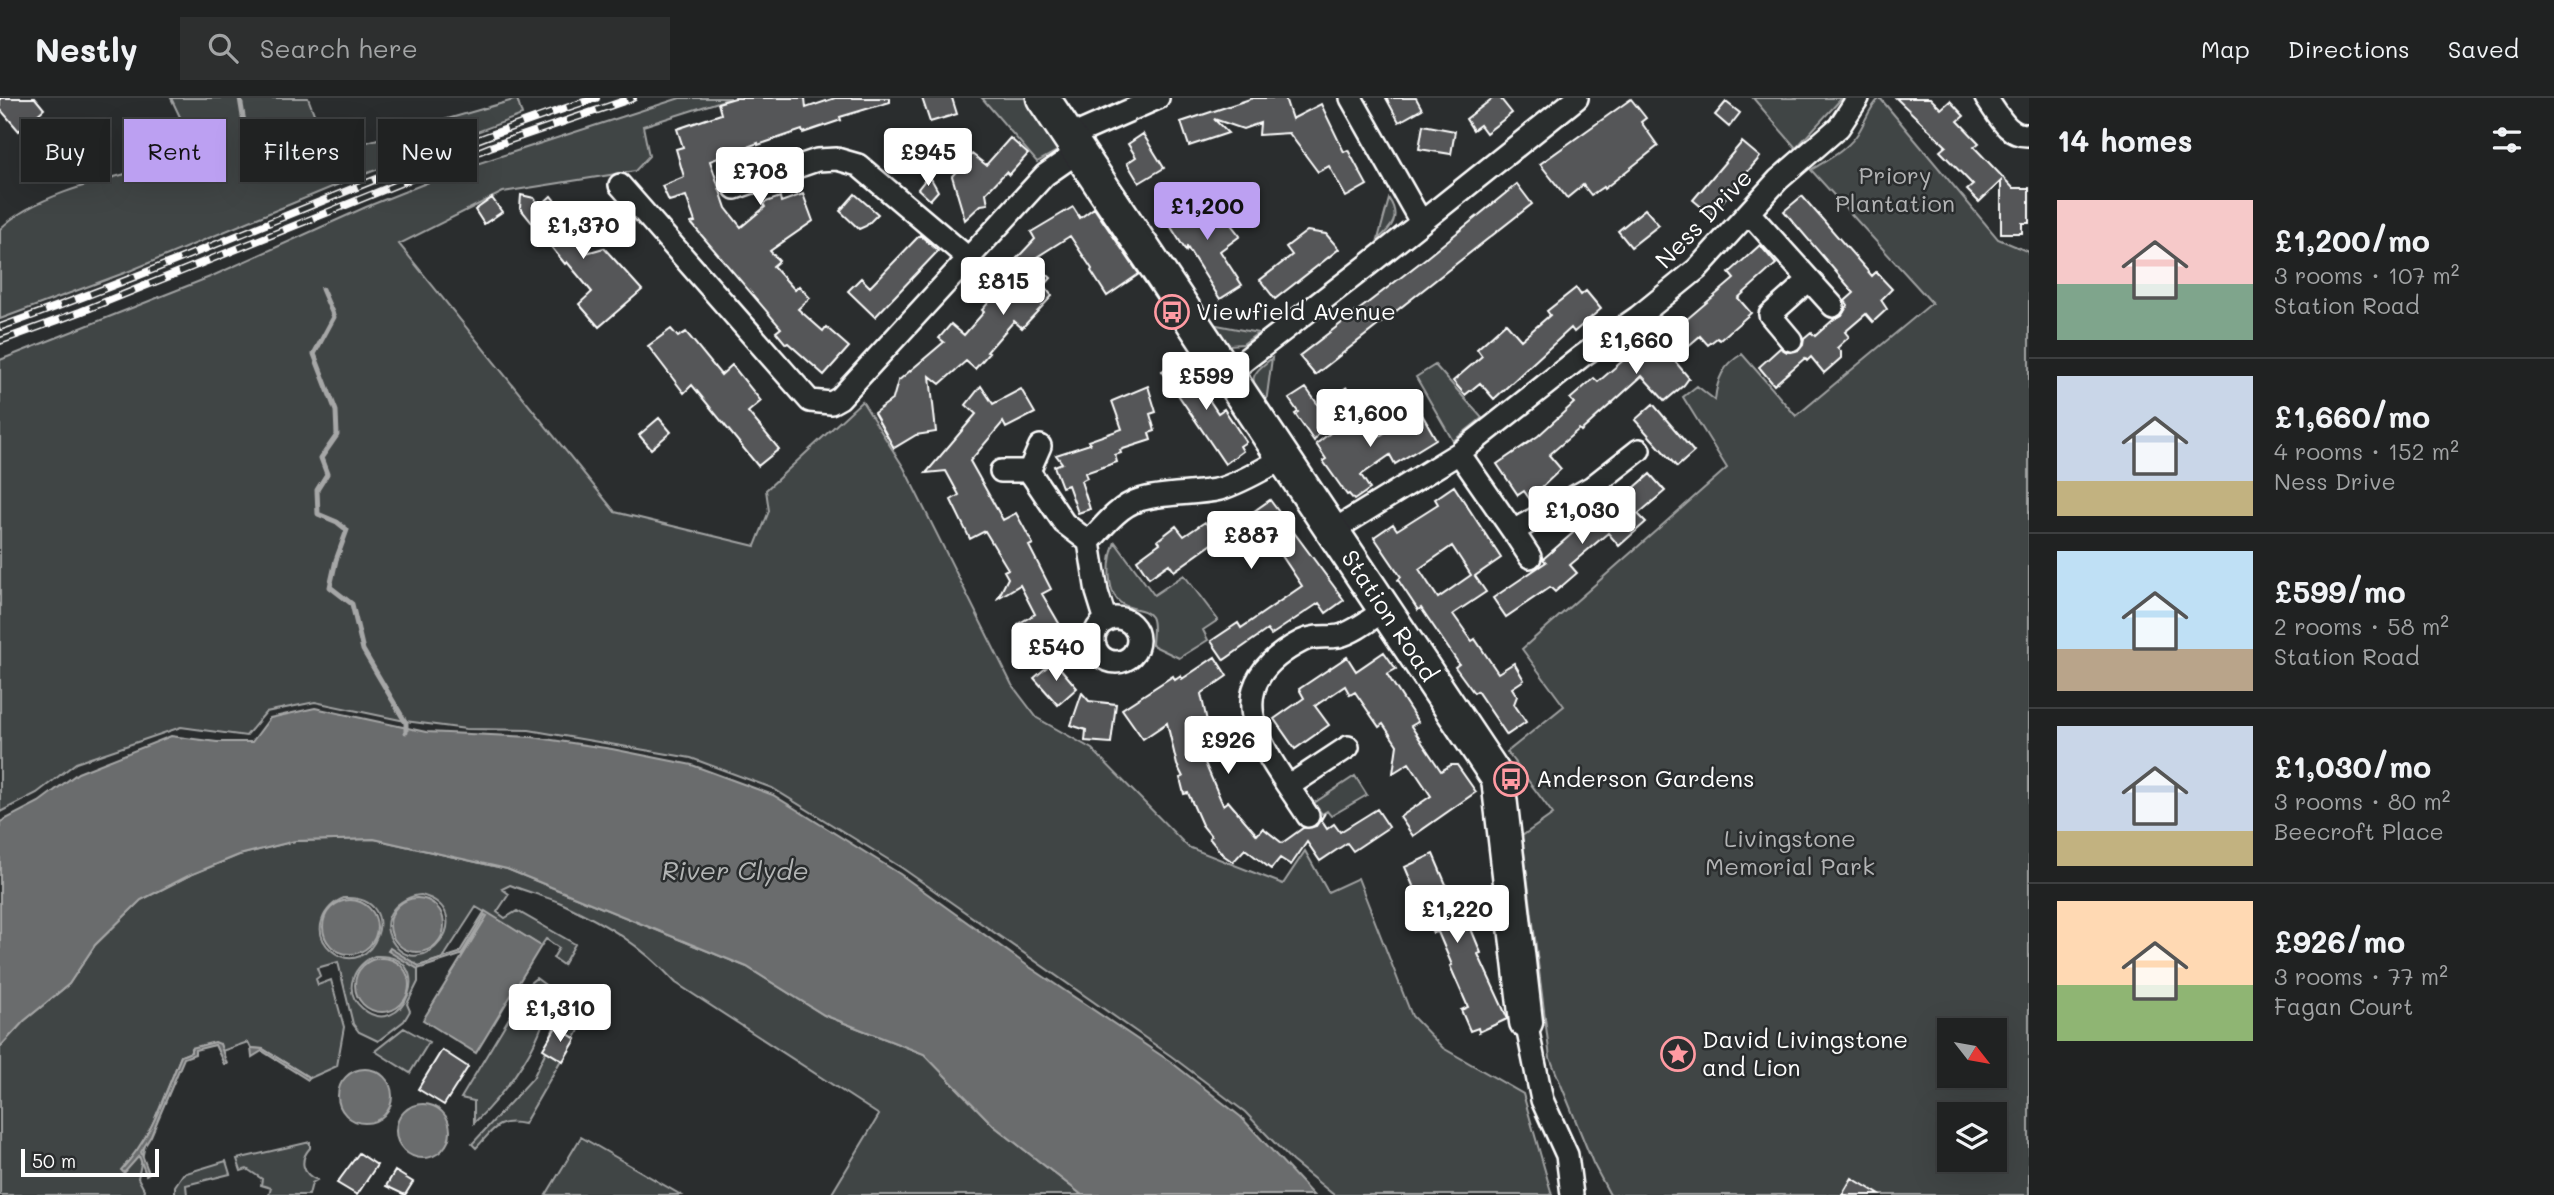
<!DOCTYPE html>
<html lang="en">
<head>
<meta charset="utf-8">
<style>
  body { margin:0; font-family:Mali,sans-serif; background:#2d2f2f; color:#f1f3f6; height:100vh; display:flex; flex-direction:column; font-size:26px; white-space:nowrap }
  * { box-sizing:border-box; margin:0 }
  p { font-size:23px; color:#a2a4a5 }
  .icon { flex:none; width:38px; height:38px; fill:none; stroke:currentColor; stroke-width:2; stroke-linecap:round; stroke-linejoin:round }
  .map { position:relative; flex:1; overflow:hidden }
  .details { display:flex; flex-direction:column; background:#202222; width:525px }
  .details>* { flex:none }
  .guide { position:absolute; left:21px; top:21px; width:665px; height:63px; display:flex; gap:14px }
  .needle { width:46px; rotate:121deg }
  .controls { position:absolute; left:1937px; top:920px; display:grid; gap:14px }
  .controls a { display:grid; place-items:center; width:70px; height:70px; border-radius:0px; background:#202222; box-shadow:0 7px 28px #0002,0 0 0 2px #3d3f40; font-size:35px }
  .scale { position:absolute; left:21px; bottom:18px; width:138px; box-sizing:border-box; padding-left:7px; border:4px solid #fff; border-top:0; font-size:19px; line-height:24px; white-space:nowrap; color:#fff; -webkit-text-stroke:5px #2a2d2e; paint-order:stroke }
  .price { position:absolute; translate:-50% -60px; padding:0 16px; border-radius:7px; background:#fff; color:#222; font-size:23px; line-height:46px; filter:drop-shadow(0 2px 4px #0008) }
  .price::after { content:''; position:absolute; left:50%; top:42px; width:21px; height:16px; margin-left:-10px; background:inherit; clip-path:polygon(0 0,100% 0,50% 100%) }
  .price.selected { background:#bca0f2; color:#111 }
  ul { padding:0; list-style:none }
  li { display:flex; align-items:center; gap:21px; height:175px; padding:0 28px }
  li+li { border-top:2px solid #3d3f40 }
  li span { display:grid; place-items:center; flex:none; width:196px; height:140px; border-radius:0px; color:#555 }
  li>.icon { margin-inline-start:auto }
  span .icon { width:84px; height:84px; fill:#fffc; stroke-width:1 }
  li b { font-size:30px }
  h2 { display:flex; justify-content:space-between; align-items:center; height:84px; padding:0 28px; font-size:30px }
  .pill { padding:0 24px; border-radius:0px; background:#202222; box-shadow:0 7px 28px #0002,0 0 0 2px #3d3f40; font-size:24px; line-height:63px }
  .pill.selected { background:#bca0f2; color:#111 }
  header { display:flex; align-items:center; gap:42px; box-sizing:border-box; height:98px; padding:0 35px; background:#202222; border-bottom:2px solid #3d3f40 }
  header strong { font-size:33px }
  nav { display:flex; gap:38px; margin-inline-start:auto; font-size:24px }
  .search { width:490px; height:63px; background:#2d2f2f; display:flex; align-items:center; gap:18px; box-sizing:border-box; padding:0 24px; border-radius:0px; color:#a2a4a5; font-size:26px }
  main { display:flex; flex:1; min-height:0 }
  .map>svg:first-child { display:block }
</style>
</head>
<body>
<header>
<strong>Nestly</strong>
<div class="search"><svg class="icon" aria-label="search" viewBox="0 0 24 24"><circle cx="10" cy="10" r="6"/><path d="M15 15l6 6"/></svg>Search here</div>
<nav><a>Map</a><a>Directions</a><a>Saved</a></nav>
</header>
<main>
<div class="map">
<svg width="2029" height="1097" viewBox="0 0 2029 1097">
  <rect width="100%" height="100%" fill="#2a2d2e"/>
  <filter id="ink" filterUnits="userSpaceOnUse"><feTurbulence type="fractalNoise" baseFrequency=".0143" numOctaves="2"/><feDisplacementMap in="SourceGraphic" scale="14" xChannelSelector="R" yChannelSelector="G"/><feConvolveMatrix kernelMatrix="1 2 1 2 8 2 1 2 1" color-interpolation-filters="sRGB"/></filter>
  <g filter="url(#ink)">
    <!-- green -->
    <path fill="#414445" stroke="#a0a2a2" stroke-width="2" fill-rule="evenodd" d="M171,0H308L329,55L517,1L522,17L344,84L127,174L0,221V131C40,91 128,77 182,61V23Z
      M680,0H731L643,28L649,58L635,73L503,94L399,146L615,414L755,448L769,413L766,392L862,303L904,370L1012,587L1037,620L1092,651L1188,749L1283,786L1305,753L1328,794L1358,780L1412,918L1443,950L1523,996L1552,1097H1334L1292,1063L1245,1014L1171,958L902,770L772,690L691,660L529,632L466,631L405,623L315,604L266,614L246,638L181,629L76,665L37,695L0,714V262L210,179L366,109L464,70Z
      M982,0H1026L1062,50L1037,64Z
      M1753,0H1842L1796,50Z
      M1880,0L1998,141L2029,154V1097H1610L1593,1065L1550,960L1522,738L1553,716L1507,654L1564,608L1522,551L1727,370L1683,299L1697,288L1715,302C1717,281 1723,267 1742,256L1796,318L1932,205L1811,72C1827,62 1845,53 1856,38C1865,26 1868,10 1880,0ZM1950,933H1995V978H1950ZM1950,1017H1995V1062H1950Z
      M1389,101C1401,119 1392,130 1378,141Z
      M1212,226L1258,235L1243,246L1229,247Z
      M1272,260L1266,305C1249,281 1248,279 1272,260Z
      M1435,267L1482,320L1453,343L1416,279Z
      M1115,444L1154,497L1184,477L1218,522L1203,532L1208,542L1179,560L1152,547C1152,539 1155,527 1151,519C1145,510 1135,512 1126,508C1104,499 1108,461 1115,444Z
      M1355,678L1367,697L1331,718L1327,713L1322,716L1314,705Z
      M374,741L507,771L747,869L824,917L924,956L994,1028L1082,1097H831L879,1017L676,885C640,846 608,827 561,805C545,798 527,794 510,787L502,791L509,796L497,814L505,820L517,813L575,846L563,867L553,860L559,850L546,841L541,848L476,809L443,860L419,868L390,851L389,853L418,871V884L407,906L410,913L404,923L378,943L359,934L353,926L338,864L317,870L320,878L316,881L318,887L331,882L344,929L337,968L310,980L263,951L251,950L248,944L222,953L220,946L191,951L192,954L181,958L146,1042L138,1080L147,1097H0V949L24,923L69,886L95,847L141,802L188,778L239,757L295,743ZM421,797C483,814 420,889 392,843C378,820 398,799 421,797ZM344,800C409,797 372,887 331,852C311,834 323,808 344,800ZM375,858C440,855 403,946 362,910C342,892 354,866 375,858Z
      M536,880L548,889C552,935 506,994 474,1025V1003L461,1000L530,885Z
      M578,909C584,919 581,930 575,940L557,929L550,940L555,926L560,929Z
      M404,930L429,944L410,975L375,953Z
      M546,953L561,962L524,1026C497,1020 493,1032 476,1050L472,1046L533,980Z
      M581,1039L681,1097H546Z
      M310,1044V1050C299,1062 302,1076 317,1082L312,1085L309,1097H269L271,1090L261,1087L262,1081L247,1071L241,1073L237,1061Z
      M226,1063L230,1076L186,1087L187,1097H175V1088L183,1076Z"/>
    <!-- water -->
    <path fill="#6a6c6d" stroke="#a6a7a7" stroke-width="2" d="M315,610L426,634L532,639L612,651L692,667L773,697L900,776L1028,868L1171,964L1241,1019L1313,1097H1082L994,1028L924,956L824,917L747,869L507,771L374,741L295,743L239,757L188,778L141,802L95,847L69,886L24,923L0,949V724L39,704L78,675L171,638L217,644H252L270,620Z
      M390 827a27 27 0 1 1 54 0a27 27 0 1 1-54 0Z
      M323 829a27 27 0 1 1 54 0a27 27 0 1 1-54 0Z
      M485,813L541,848L476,955L423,922L487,818L485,817L461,857L418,871L388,853L390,850L419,868L459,855Z
      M355 887a27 27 0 1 1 54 0a27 27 0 1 1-54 0Z
      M215,944L220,946L227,966H224L215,947L195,952V956L184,960L151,1038L141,1054L149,1075L146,1077L139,1058L124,1075L121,1072C153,1037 163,1001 181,958L191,954V950Z
      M251,950L263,951L310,980L308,982L262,953L252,959Z
      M338 998a27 27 0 1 1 54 0a27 27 0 1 1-54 0Z
      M396 1033a27 27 0 1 1 54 0a27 27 0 1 1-54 0Z"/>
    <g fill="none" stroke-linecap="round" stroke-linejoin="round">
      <!-- stream -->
      <path stroke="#a6a7a7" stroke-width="5" d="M240,0L246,37
        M322,191L334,219L314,256L336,313L337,337L321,360L327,376L317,392L318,416L337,424L347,432L336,462L330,489L352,506L363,552L406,625V634"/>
    </g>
    <!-- building -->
    <path fill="#555758" stroke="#fff" stroke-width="2" fill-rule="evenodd" d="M0,0H35L44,11L19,33L0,11Z
      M735,0H805L806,10L835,0H890V4L840,19L841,22L803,35L802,32L758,47V45L710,63L726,110L741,129L765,109L763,105L780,99L781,104L803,96L813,123L770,153L779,163L773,168L795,192L799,188L810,200L798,211L823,233L826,229L849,249L824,277L788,245L786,246L776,234L781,230L691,125L695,124L686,98L669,103L662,88L684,79L676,51L683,49L677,31L721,16L718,5Z
      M922,0H952L957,16L930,24Z
      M1253,0H1285L1292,21L1321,6L1344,54L1348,52L1367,87L1346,99L1329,68L1318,74L1289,35L1259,37L1260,25L1243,31L1214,21L1228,35L1189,48L1181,24Z
      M1386,0H1416L1422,11L1399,24Z
      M1493,0H1500L1512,15L1486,35L1480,27L1473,32L1466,21Z
      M1896,0H1930L1941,11L1950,3L1964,18L1958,23L1979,45L1974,49L2013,90H2029V125H2022V135H2001V83L1979,104L1967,92L1973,87L1940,53L1946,48Z
      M1631,1L1646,20L1641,24L1658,48L1604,91L1603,89L1591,97L1583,87L1567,100L1540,66Z
      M1726,4L1740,15L1729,29L1715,17Z
      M1423,27L1455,33L1451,56L1419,51Z
      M1143,36L1164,70L1139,85L1127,65L1136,59L1128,46Z
      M1010,40L1028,56L1009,77L1006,74L986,95L988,106L981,107L965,122L952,78L972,56L986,67Z
      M1742,44L1760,59L1711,117L1693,102Z
      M94,45L102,75L74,83L65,53Z
      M929,77L938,93L930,102L918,91Z
      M1517,86L1532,106L1315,277L1299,258L1426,160Z
      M855,96L878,116L866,128L859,131L840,113Z
      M521,97L534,100L540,108L551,98L579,133L586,155L604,150L642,192L599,229L579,206L592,194L567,164L565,166L520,110Z
      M1802,98L1872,178L1876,174L1892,191L1881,202L1887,211L1873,224L1866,216L1845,234L1849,239L1837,250L1841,254V260L1824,275L1811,259L1807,263L1805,260L1774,287L1759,269L1780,250L1787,254L1799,252L1803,247L1804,240L1811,234L1815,238L1834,221L1842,217L1848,207L1845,203L1854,195L1784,113Z
      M492,100L502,114L484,126L475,112Z
      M1182,100L1195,118L1194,123L1222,103L1235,120L1229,124L1240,138L1220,153L1242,187L1220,201L1187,149L1186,153L1161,113Z
      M1073,109L1080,120L1094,110L1139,176L1107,198L1091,173L1092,171L1070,138L1037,159L1042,164L1038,168L1051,180L1044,188L1052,198L1022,230L1014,223L987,254L989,255L975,271L966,263L940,286L930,278L936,334L916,337L894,350L874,315L893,301L898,283L944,244L939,240L951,226L964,237L984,214L982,212L1011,179L1004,174L1035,141L1031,134Z
      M1645,111L1659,127L1631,149L1618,133Z
      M1307,133L1326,136L1339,151L1275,201L1260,182L1292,157L1286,149Z
      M920,137L938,153L875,219L848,193L861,180L870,189Z
      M1760,147L1776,166L1738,200L1751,215L1720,242L1717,240L1708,247L1700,238L1673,261L1689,280L1684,287L1665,303L1642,278L1581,333L1579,331L1549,357L1561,371L1542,389L1545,393L1531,403L1524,393L1518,397L1497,366L1538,338L1574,305L1570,301L1594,280L1598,284L1640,248L1644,254L1684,220L1686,222L1734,181L1729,175Z
      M1576,190L1581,197L1586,193L1601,211L1574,234L1571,230L1494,301L1480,285L1465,297L1453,283L1482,258L1477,251L1506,225L1521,242L1550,217L1547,213Z
      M671,231L678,239L686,234L721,277L732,267L761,303L748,314L779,351L758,368L692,287L684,295L648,248Z
      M1181,260L1218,315L1224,311L1246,344L1240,348L1243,353L1225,366L1162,273Z
      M981,288L993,306L1021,291L1035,315L1006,330L1003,324L970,363L1003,422L1016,415L1033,446L1029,448L1051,491L1042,496L1067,539L1038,556L1018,526L1035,516L1020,487L998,500L1008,480L1004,473L1008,471L985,433L970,441L951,402L959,397L946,373L926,375L976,316L966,307Z
      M1148,288L1156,314L1150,316L1155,333L1149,335L1151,342L1120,352L1121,355L1115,357L1117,364L1085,375L1087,380L1081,383L1090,411L1078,415L1068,387L1062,389L1054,368L1062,365L1056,357L1090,346L1088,343L1122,331L1112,303Z
      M1347,289L1314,343L1295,316L1298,314L1289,301L1306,290L1319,308Z
      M1653,306L1694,354L1677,369L1635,322Z
      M1420,313L1436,341L1395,366L1390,357L1361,377L1370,391L1354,402L1349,396L1347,397L1323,363L1326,361L1316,346L1356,315L1376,340Z
      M659,320L671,334L651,351L639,337Z
      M1650,376L1665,393L1638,416L1646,424L1619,448L1608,435L1570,467L1577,475L1555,494L1550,489L1506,519L1493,500L1546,464L1543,461L1605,407L1609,412Z
      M1454,388L1501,460L1475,478L1486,494L1453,516L1472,543L1475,541L1498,575L1514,565L1524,582L1512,590L1517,598L1514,606L1526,624L1507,637L1477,593L1474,595L1455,569L1459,566L1421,510L1418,512L1398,482L1401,479L1374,439L1393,426L1397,432L1438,406L1435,401ZM1452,448L1471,477L1438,500L1419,471Z
      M1270,402L1344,502L1326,515L1319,505L1271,537L1267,532L1224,562L1211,543L1238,525L1241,530L1302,488L1268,437L1259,428L1224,452L1218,442L1174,473L1169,466L1149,480L1137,462L1160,445L1158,442L1176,428L1184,438L1205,424L1212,434L1233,418L1237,425Z
      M1384,554L1396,571L1387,576L1418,624L1411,628L1441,673L1451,667H1457L1476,694L1413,738L1400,719L1431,698L1409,665L1393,675L1397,647L1383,626L1379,629L1355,594L1350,597L1345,588L1315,608L1329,627L1295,651L1274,621L1304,600L1299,591L1347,559L1356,573Z
      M1215,559L1227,578L1201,596L1214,655L1202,658L1223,707L1228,703L1257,737L1263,730L1282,745L1303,730L1316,728L1325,715L1321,722L1327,731L1334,726L1340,734L1377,711L1389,729L1353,753L1347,745L1320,763L1307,744L1291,767L1280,760L1271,771L1245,751L1233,764L1223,757L1209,740L1211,738L1202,727L1188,695L1184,696L1180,680L1183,679L1177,667L1167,625L1143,641L1122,611L1173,578L1175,582L1181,578L1182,581Z
      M1054,563L1077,590L1058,607L1034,580Z
      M1082,595L1089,603L1116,606L1111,645L1085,643L1086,632L1071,627Z
      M1433,756L1462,824L1467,821L1481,855L1478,856L1507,919V921L1479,934L1478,930L1470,933L1461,912L1468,909L1450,868L1452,867L1438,834L1433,835L1405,769Z
      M556,929L576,941L563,963L543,951Z
      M442,952L468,969L444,1007L418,991Z
      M359,1055L377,1067L357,1097L337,1085Z
      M395,1073L413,1084L405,1097L386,1088Z
      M1852,1080L1880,1097H1842Z"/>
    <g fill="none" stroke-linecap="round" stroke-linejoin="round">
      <!-- street casing -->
      <g stroke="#fff" stroke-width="26">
        <path id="street" d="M1351,0L1421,124
          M1986,0C1998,16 2007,39 2029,37
          M1069,39L1158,0
          M620,87L810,303L831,305L840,300L1045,77L1078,54
          M735,90L817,62L837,61L858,67L968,160
          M1749,115L1833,208
          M1791,242L1770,217L1809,182
          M1227,276L1368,167L1577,0
          M1459,355L1513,433L1592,389L1639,352
          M1001,373H1029L1040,348
          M1029,373L1064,425L1089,444
          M1334,432L1459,355L1582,258L1638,219L1697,171L1778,82L1839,29L1858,0
          M1513,433L1530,459
          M1094 542a22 22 0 1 1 44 0a22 22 0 1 1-44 0Z
          M1106,523L1097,494L1089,444C1103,429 1119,408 1139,402C1165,394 1194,397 1220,391C1243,384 1263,371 1284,360
          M1289,688L1348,649
          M1308,718C1269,657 1207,592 1302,543C1314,537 1326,540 1339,538C1355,534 1372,520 1386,511
          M1526,924L1542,1002L1567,1057L1572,1097"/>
      </g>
      <!-- secondary casing -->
      <g stroke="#fff" stroke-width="37">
        <g id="secondary">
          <path id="s1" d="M1043,0L1498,681L1526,924"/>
        </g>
      </g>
      <!-- street -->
      <use href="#street" stroke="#2a2d2e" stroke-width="21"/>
      <!-- secondary -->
      <use href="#secondary" stroke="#2a2d2e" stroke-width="32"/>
      <!-- rail casing -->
      <g stroke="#fff" stroke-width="8">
        <path id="rail" d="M0,229C201,159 394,66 596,0
          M0,243L80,214L490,49L633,0"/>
      </g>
      <!-- rail -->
      <use href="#rail" stroke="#2a2d2e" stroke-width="5" stroke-dasharray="16" stroke-linecap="butt"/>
    </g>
  </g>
  <!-- icons -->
  <defs>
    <g id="bus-ring" transform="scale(1.75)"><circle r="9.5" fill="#2a2d2e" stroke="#ff9aa2" stroke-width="1.5"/><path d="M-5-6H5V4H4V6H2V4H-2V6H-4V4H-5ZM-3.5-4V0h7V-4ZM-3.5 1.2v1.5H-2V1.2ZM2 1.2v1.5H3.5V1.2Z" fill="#ff9aa2"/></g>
    <g id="sight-ring" transform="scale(1.75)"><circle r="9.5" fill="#2a2d2e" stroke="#ff9aa2" stroke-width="1.5"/><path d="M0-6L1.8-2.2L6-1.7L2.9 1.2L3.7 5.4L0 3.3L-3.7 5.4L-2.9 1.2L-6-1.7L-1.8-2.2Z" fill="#ff9aa2"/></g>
  </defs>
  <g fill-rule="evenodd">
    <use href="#bus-ring" x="1172" y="214"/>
    <use href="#bus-ring" x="1511" y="681"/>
    <use href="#sight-ring" x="1678" y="956"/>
  </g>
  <g text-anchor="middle" stroke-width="5" stroke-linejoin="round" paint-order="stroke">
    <!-- park labels -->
    <g font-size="24" fill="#b3b4b5" stroke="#2a2d2e">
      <text x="1895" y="86">Priory<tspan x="1895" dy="28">Plantation</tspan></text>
      <text x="1790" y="749">Livingstone<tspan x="1790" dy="28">Memorial Park</tspan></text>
    </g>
    <!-- street labels -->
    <g font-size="24" fill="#fff" stroke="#2a2d2e">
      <text transform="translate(1704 121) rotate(-46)" y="8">Ness Drive</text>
      <text dy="8" stroke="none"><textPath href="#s1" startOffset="623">Station Road</textPath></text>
    </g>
    <!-- poi labels -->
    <g font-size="24" fill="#fff" stroke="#2a2d2e" text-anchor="start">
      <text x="1196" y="222">Viewfield Avenue</text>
      <text x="1536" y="689">Anderson Gardens</text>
      <text x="1702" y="950">David Livingstone<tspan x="1702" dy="28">and Lion</tspan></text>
    </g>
    <!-- water labels -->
    <g font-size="26" font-style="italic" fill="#b4b6b6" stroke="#2a2d2e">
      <text x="735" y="782">River Clyde</text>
    </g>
  </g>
</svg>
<div class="controls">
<a><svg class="needle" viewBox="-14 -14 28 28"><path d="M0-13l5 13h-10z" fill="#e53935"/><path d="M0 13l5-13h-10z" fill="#a2a4a5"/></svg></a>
<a><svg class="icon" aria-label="layers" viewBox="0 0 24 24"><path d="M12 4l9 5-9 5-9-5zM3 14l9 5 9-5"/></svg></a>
</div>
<div class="scale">50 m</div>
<b class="price" style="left:928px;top:90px">£945</b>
<b class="price" style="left:760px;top:109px">£708</b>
<b class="price selected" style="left:1207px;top:144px">£1,200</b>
<b class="price" style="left:583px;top:163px">£1,370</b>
<b class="price" style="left:1003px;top:219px">£815</b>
<b class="price" style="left:1636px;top:278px">£1,660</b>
<b class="price" style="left:1206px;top:314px">£599</b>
<b class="price" style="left:1370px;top:351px">£1,600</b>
<b class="price" style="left:1582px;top:448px">£1,030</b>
<b class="price" style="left:1251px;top:473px">£887</b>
<b class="price" style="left:1056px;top:585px">£540</b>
<b class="price" style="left:1228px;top:678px">£926</b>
<b class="price" style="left:1457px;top:847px">£1,220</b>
<b class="price" style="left:560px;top:946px">£1,310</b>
<div class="guide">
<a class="pill">Buy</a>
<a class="pill selected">Rent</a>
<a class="pill">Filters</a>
<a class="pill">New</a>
</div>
</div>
<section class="details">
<h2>14 homes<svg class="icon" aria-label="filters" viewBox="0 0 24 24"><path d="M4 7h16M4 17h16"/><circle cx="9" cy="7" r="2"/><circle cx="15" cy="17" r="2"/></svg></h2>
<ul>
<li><span style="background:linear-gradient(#f6c9c9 60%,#7fa58c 0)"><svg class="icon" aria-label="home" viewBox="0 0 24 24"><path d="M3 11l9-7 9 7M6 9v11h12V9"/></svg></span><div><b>£1,200/mo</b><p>3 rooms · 107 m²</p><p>Station Road</p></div></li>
<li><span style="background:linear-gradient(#c9d6e8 75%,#c2b280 0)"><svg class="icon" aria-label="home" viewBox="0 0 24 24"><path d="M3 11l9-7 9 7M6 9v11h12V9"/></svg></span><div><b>£1,660/mo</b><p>4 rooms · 152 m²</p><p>Ness Drive</p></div></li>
<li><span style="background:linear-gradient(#bfe0f5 70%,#b9a48a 0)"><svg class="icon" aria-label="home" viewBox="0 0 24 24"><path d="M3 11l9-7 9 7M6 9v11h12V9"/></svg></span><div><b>£599/mo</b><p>2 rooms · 58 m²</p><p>Station Road</p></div></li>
<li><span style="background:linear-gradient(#c9d6e8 75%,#c2b280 0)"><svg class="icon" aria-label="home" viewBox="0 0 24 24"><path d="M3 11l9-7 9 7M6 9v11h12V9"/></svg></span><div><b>£1,030/mo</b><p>3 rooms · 80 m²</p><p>Beecroft Place</p></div></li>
<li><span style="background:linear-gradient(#ffd9b3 60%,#8fb573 0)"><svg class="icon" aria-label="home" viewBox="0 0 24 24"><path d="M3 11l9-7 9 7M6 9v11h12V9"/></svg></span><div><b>£926/mo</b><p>3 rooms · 77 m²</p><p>Fagan Court</p></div></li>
</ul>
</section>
</main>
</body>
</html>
